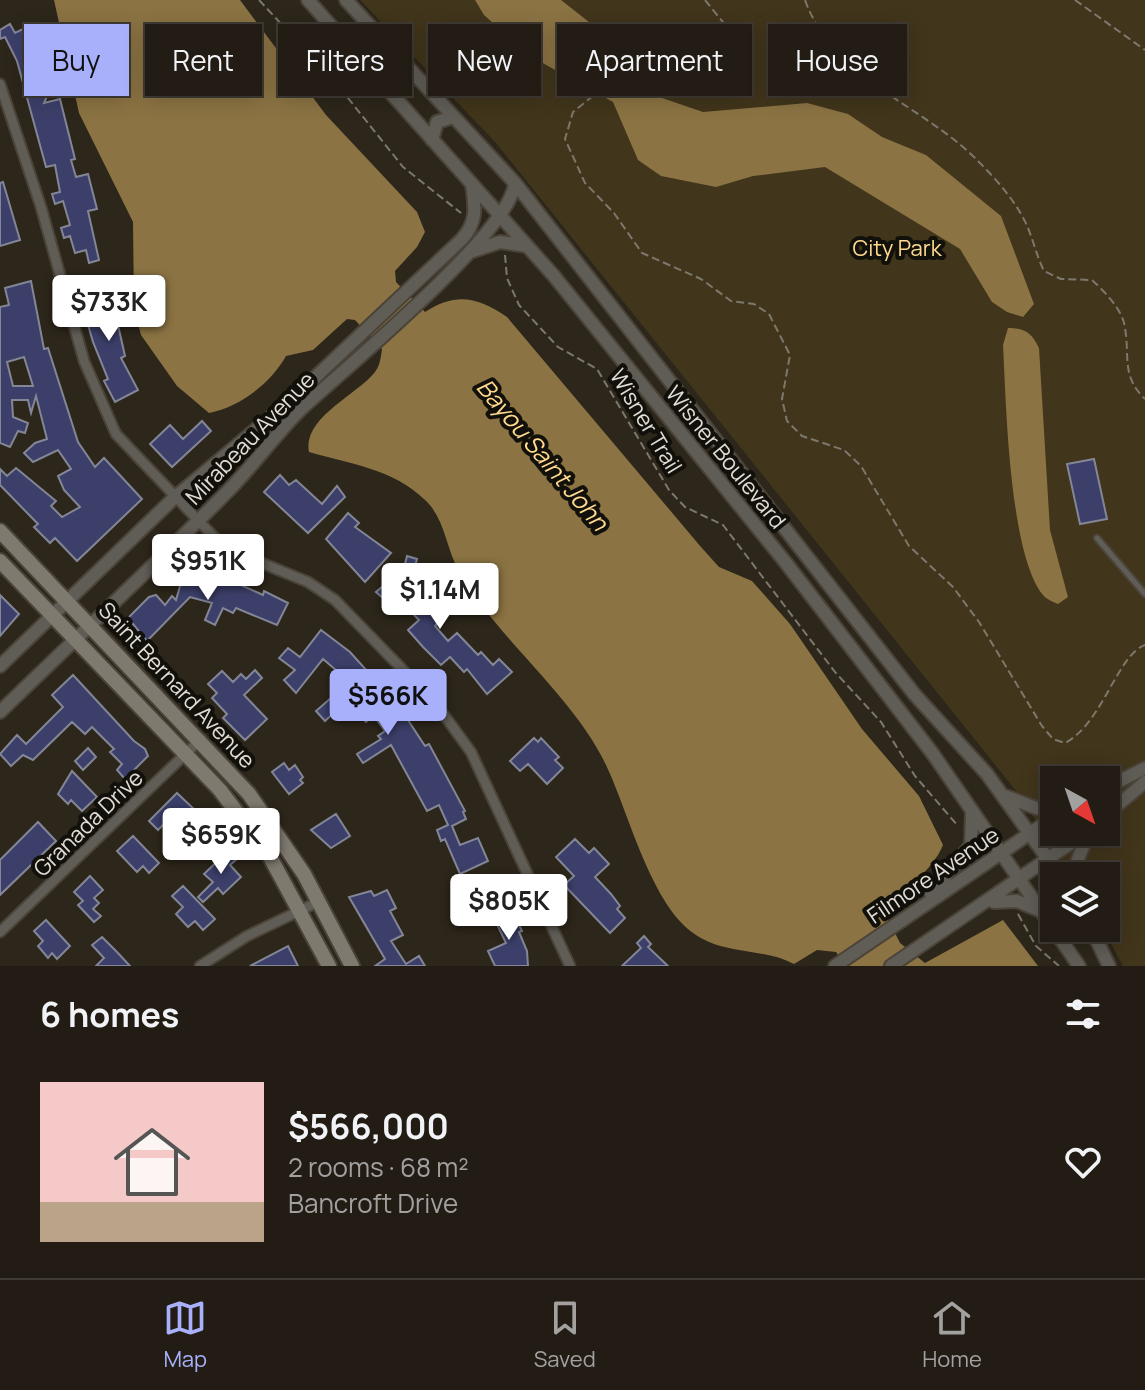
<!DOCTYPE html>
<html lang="en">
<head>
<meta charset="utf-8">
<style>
  body { margin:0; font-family:Manrope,sans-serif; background:#2e2922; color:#f1f3f6; height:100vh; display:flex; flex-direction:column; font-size:30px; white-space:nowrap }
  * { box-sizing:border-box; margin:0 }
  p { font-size:26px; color:#a2a1a0 }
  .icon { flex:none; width:44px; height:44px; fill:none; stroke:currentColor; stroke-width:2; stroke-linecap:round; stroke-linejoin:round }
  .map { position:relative; height:966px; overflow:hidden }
  .panel { display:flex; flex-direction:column; background:#221c14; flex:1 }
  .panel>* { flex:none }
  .top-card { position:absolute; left:24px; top:24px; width:1098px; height:72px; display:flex; gap:16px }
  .needle { width:52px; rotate:140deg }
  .tools { position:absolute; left:1040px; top:766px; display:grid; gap:16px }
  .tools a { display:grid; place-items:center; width:80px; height:80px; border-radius:0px; background:#221c14; box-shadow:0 4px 20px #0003,0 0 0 2px #3f3a34; font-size:40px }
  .price { position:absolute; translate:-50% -68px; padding:0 18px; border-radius:8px; background:#fff; color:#222; font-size:26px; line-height:52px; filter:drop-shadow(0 2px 4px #0008) }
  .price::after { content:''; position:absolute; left:50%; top:48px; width:24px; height:18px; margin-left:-12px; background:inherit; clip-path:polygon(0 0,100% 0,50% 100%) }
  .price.selected { background:#a8b0fc; color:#111 }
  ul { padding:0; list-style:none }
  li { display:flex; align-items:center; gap:24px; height:200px; padding:0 40px }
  li span { display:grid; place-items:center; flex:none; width:224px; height:160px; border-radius:0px; color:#555 }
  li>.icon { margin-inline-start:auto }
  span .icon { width:96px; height:96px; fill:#fffc; stroke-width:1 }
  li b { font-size:34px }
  h2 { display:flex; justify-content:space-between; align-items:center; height:96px; padding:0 40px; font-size:34px }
  .pill { padding:0 28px; border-radius:0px; background:#221c14; box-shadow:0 4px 20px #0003,0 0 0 2px #3f3a34; font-size:28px; line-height:72px }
  .pill.selected { background:#a8b0fc; color:#111 }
  .menu { display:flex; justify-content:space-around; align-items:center; height:112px; border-top:2px solid #3f3a34; background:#221c14; font-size:22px; color:#a2a1a0 }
  .menu a { display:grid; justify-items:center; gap:4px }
  .menu .selected { color:#a8b0fc }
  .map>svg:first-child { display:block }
</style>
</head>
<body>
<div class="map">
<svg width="1145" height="966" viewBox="0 0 1145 966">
  <rect width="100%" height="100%" fill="#2d261a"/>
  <!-- green -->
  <path fill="#41351b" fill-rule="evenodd" d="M360,0H1145V966H1123L1103,928H1106V876H1073L1017,792L496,143ZM1054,780H1106V832H1054Z"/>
  <!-- water -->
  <path fill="#8b7343" d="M54,0H240L326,115L417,212L425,232L417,247L395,271L396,282L425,312C456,292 478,297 507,317L701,547L719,567L752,581L790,624L862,729L919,796L943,845C931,874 903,887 885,913L900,943L925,963L1003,920L1038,966H846L836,952L817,950L794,964C764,948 726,955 696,935C651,906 629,813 606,765C572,694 497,639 459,571C446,549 445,518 425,500C393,469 351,464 309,452C302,418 357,395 375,372C380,366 381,356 382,349L355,320L347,319L313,350L286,356C271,383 240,407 209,413L177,386L141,335L134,309L133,222L79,113Z
    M475,0H561L631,55L635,71L633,88L703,112L807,103L848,114L882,137L926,155L1001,216L1034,304L1023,317L1007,312L992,302L960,249L825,167L753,176L716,187L661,176L638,160L613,102L530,56L484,15Z
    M1008,328C1025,328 1032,333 1039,348L1050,530L1068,597L1058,604C1053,602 1046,599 1043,595C1009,554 1006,400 1003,345Z"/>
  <!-- building -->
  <path fill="#3c3f69" stroke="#838696" stroke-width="2" fill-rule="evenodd" d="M10,24L15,33L29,26L43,50L47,67L34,71L53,83L44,103L60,99L75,159L71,160L76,177L88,174L97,209L88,211L99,260L89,263L86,250L75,253L70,236L64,238L61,228L70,225L63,201L55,204L52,194L60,192L55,165L46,167L17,61L5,37L0,39V30Z
    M3,182L20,240L0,246V183Z
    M31,281L44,349L48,348L78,442L95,467L104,458L142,499L77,561L55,538L50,543L34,527L38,524L0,485V469L7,476L16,468L56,501L51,506L62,517L80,507L64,490L58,476L71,469L58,450L33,462L24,453L35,443L47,439L36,396L31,413L28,400H12L13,417L28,423L25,433L18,431L10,447L0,443V307L9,305L5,288ZM24,357L33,386H13L7,362Z
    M110,293L114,294L122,324L118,325L125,356L121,358L138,390L115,402L104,381L108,379L93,342L81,301Z
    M202,421L211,431L172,467L150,444L170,425L183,439Z
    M1094,459L1107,519L1080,524L1067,464Z
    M280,475L289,485L296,480L322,504L337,486L345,497L308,533L264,492Z
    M348,513L359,523L355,527L391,553L365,582L326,539Z
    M407,556L417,559L412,576L426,591L423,595L445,614L435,626L448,641L457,633L478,655L481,652L493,665L499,659L512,672L487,694L467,669L464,672L450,657L441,665L423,647L408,630L419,620L393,593L385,600L376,592L404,568Z
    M201,566L218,571L217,574L263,595L264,591L288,603L277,625L236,608L233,613L223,608L215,625L205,620L212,603L190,597L147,641L128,618L149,597L156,595L165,605L172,596L176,600L183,576L197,580Z
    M0,595L19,614L0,636Z
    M321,630L350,652L386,692L383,694L395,707L398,705L425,746L429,744L465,811L463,812L466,819L452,826L460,845L478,838L488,861L460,874L445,839L441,841L437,830L448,825L439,805L427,811L391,745L363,763L357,754L381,739L378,736L385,731L373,715L366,722L359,714L367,707L355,693L325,721L316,711L339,691L341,682L334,674L337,671L323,659L296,693L284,680L295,670L279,658L288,648L300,657Z
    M255,670L262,678L244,695L267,719L245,740L223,718L227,714L212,698L217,693L208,684L222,671L233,682L241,674L246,679Z
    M73,675L134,741L145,749L148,756L125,779L117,770L122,764L110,752L114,749L92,727L85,734L72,722L33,760L23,755L11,766L0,754L17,735L26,744L63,707L52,695Z
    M534,738L538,742L541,738L559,757L555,760L563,768L547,784L528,764L520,771L510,761Z
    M88,748L96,757L83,770L75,761Z
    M284,763L289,770L295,765L303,777L300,780L303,783L289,794L272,772Z
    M72,771L97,797L82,811L71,800L68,804L58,794Z
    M177,793L197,812L184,825L174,814L158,830L149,821Z
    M336,814L350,836L331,848L311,830Z
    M38,822L56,841L0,895V860Z
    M133,836L159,863L149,873L143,866L137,872L117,851Z
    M575,839L589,853L594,848L609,864L595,877L611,894L620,906L617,909L625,918L610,933L564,885L574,876L556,857Z
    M229,850L238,858L230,865L241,877L223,894L218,888L203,902L198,897L213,882L204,874Z
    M90,876L103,890L94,898L99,903L93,909L101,916L94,922L78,905L83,901L74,892Z
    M183,886L215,919L203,930L195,921L188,927L176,914L183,907L172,896Z
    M387,890L396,908L390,911L403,935L391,941L406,964L419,956L425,966H375L385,959L349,897L371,891L374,896Z
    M511,908L522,931L519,932L527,951L528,966H495L488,951L506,943L493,916Z
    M46,920L70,946L57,959L52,953L48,958L38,946L43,941L34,931Z
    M644,936L651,944L648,947L668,966H622L641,948L637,943Z
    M102,937L117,952L130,966H96L104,958L92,945Z
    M288,946L298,966H250Z"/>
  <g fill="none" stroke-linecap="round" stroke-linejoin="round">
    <!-- service casing -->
    <g stroke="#4a4338" stroke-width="9">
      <path id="service" d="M1097,538L1145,594"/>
    </g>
    <!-- minor casing -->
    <g stroke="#4a4338" stroke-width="13">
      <path id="minor" d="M0,84L41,207L84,361L116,434L215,538L247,557L308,582L335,600L436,704L471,752L570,966
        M0,932L201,739
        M200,966L247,936L320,901"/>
    </g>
    <!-- tertiary casing -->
    <g stroke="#4a4338" stroke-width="16">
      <path id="tertiary" d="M308,0L554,276L786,563L933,754L1079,966
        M346,0L515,183L915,695L987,774L1060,876
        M432,140L437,122L453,117
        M473,251L500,242L527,246
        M0,666L174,498L290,401L462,239C478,221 475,207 472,184
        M0,712C76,638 153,567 227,492C253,466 274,436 300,410C343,370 510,233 515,183
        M1106,788L1145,768
        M1005,796L1036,808L1054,809
        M1106,815L1145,782
        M1071,876L1088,835
        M931,894L971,845L972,811
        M994,902L1017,901L1041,911
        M1091,928L1109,966
        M835,966L1054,817
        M891,966L1087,832"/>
    </g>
    <!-- secondary casing -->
    <g stroke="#4a4338" stroke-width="18">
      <path id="secondary" d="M0,531L249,794L304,874L352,966
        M0,561L220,790L269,855L329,966"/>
    </g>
    <!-- path -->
    <path stroke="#7d786d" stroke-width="2" stroke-dasharray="8 4" stroke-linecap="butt" d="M259,0L336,83L403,167L461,213
      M705,0L731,32L734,52C710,82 685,36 657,44L573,112L565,139L585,183L614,213L642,253L701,279L731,301L754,304L769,314L790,355L782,399L787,421L802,436L844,450L861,466L909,546L953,587L979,622L1042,726L1053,739L1065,743C1103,723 1117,655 1145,645
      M805,0C833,78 918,103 974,157C991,174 1009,193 1021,214C1032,232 1035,253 1044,271L1061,279L1092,280C1105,292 1123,310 1125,328C1130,357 1121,376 1145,399
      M1075,0L1145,50
      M505,255L507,278L519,305L558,347L597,369L669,490L685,507L723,525L835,672L881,722L915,776L958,826
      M1018,914L1036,946L1059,966"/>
    <!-- service -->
    <use href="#service" stroke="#605c56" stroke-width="5"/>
    <!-- minor -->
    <use href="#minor" stroke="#605c56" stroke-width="9"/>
    <!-- tertiary -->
    <use href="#tertiary" stroke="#605c56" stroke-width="12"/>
    <!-- secondary -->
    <use href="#secondary" stroke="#7f7a70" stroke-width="14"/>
  </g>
  <g text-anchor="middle" stroke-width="8" stroke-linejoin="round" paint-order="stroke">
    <!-- park labels -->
    <g font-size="22" fill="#fed98e" stroke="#12100a">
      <text x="897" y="256">City Park</text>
    </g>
    <!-- street labels -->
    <g font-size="22" fill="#e1ddd4" stroke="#12100a">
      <text transform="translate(646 421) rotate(59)" y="8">Wisner Trail</text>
      <text transform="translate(250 438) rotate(-46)" y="8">Mirabeau Avenue</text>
      <text transform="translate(726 457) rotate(51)" y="8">Wisner Boulevard</text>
      <text transform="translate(177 685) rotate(47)" y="8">Saint Bernard Avenue</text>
      <text transform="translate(88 823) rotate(-44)" y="8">Granada Drive</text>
      <text transform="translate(933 875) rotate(-34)" y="8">Filmore Avenue</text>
    </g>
    <!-- water labels -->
    <g font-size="24" font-style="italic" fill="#ffda8f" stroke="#12100a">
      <text transform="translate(542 455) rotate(50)" y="8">Bayou Saint John</text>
    </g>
  </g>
</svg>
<div class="tools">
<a><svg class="needle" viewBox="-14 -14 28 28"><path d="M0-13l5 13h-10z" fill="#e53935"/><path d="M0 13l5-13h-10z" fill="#a2a1a0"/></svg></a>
<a><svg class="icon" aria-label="layers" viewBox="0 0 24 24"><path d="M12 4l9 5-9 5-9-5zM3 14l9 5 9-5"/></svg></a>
</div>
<b class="price" style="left:109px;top:343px">$733K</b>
<b class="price" style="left:208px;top:602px">$951K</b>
<b class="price" style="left:440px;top:631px">$1.14M</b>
<b class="price selected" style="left:388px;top:737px">$566K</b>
<b class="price" style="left:221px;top:876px">$659K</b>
<b class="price" style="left:509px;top:942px">$805K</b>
<div class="top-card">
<a class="pill selected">Buy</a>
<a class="pill">Rent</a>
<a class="pill">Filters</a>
<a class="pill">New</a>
<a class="pill">Apartment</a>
<a class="pill">House</a>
</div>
</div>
<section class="panel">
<h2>6 homes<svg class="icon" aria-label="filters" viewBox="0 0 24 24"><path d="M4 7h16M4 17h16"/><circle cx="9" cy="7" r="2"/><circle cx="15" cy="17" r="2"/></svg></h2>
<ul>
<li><span style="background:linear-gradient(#f6c9c9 75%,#b9a48a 0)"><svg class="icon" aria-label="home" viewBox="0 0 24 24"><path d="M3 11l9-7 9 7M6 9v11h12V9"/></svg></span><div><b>$566,000</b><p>2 rooms · 68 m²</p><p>Bancroft Drive</p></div><svg class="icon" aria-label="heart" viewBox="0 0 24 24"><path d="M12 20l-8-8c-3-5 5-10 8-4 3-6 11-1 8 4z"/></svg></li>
</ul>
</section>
<nav class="menu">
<a class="selected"><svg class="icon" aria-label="map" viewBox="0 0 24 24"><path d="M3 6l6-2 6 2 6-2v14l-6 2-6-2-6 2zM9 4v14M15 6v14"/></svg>Map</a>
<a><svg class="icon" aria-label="saved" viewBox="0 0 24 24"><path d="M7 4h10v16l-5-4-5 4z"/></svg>Saved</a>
<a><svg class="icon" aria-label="home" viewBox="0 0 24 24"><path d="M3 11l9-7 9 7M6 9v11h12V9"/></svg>Home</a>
</nav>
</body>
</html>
